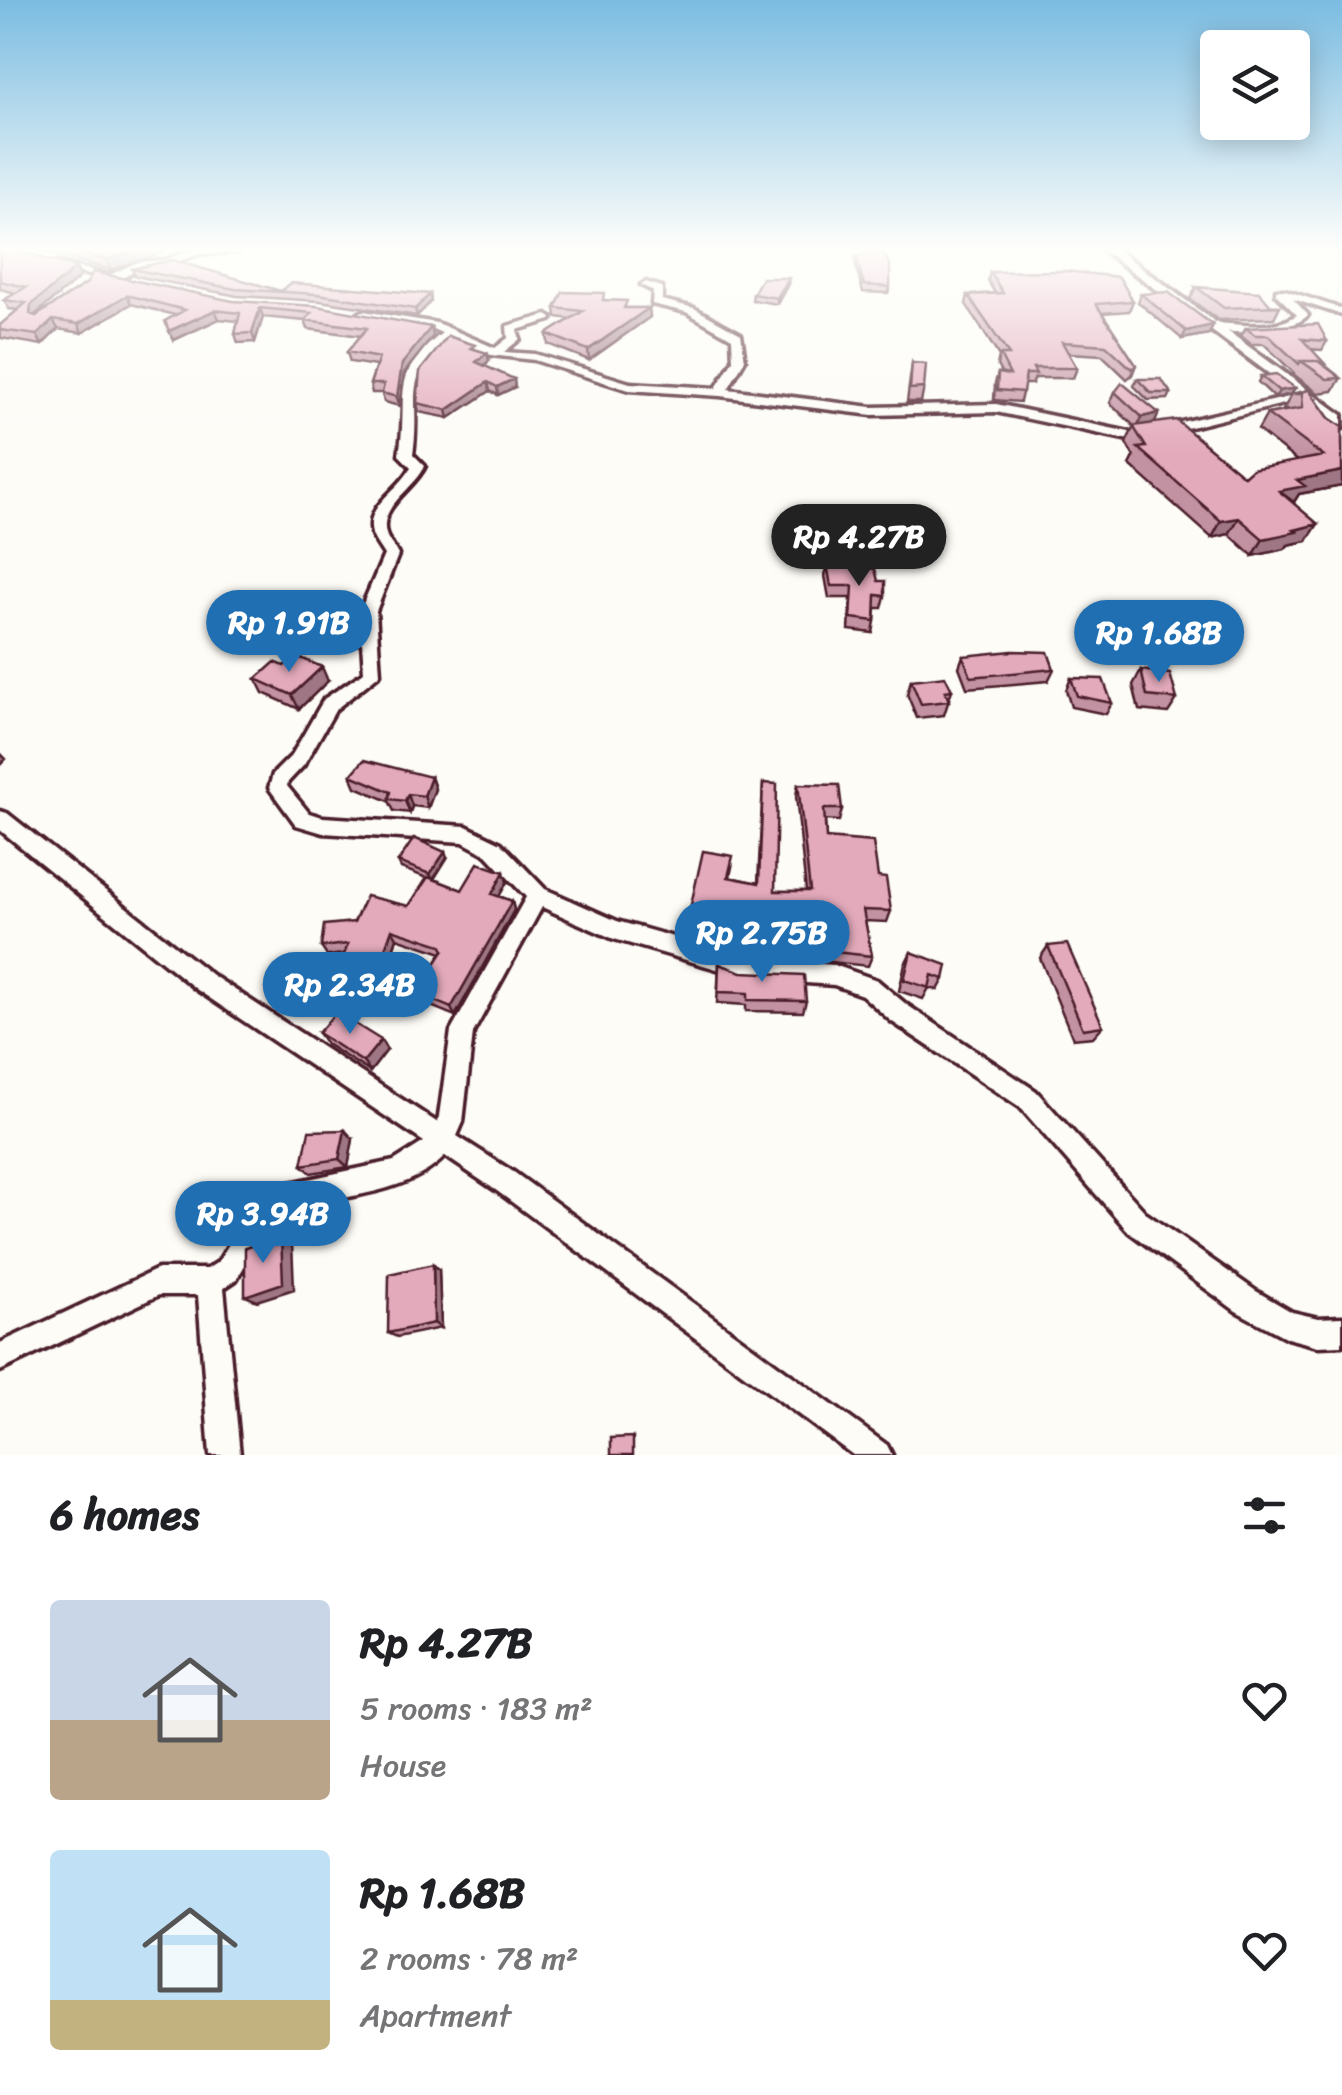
<!DOCTYPE html>
<html lang="en">
<head>
<meta charset="utf-8">
<style>
  body { margin:0; font-family:Sriracha,sans-serif; background:#f6f6f6; color:#202124; height:100vh; display:flex; flex-direction:column; font-size:38px; white-space:nowrap }
  * { box-sizing:border-box; margin:0 }
  p { font-size:32px; color:#757577 }
  .icon { flex:none; width:55px; height:55px; fill:none; stroke:currentColor; stroke-width:2; stroke-linecap:round; stroke-linejoin:round }
  .map { position:relative; height:1455px; overflow:hidden }
  .details { display:flex; flex-direction:column; background:#fff; flex:1 }
  .details>* { flex:none }
  .tools { position:absolute; left:1200px; top:30px; display:grid; gap:20px }
  .tools a { display:grid; place-items:center; width:110px; height:110px; border-radius:10px; background:#fff; box-shadow:0 5px 25px #0003; font-size:50px }
  .price { position:absolute; translate:-50% -85px; padding:0 22px; border-radius:35px; background:#1f6fb2; color:#fff; font-size:32px; line-height:65px; filter:drop-shadow(0 2px 5px #0008) }
  .price::after { content:''; position:absolute; left:50%; top:60px; width:30px; height:22px; margin-left:-15px; background:inherit; clip-path:polygon(0 0,100% 0,50% 100%) }
  .price.on { background:#222; color:#fff }
  ul { padding:0; list-style:none }
  li { display:flex; align-items:center; gap:30px; height:250px; padding:0 50px }
  li span { display:grid; place-items:center; flex:none; width:280px; height:200px; border-radius:10px; color:#555 }
  li>.icon { margin-inline-start:auto }
  span .icon { width:120px; height:120px; fill:#fffc; stroke-width:1 }
  li b { font-size:42px }
  h2 { display:flex; justify-content:space-between; align-items:center; height:120px; padding:0 50px; font-size:42px }
  .map>svg:first-child { display:block }
</style>
</head>
<body>
<div class="map">
<svg width="1342" height="1455" viewBox="0 0 1342 1455">
  <rect width="100%" height="100%" fill="#fdfcf7"/>
  <filter id="ink" filterUnits="userSpaceOnUse"><feTurbulence type="fractalNoise" baseFrequency=".01" numOctaves="2"/><feDisplacementMap in="SourceGraphic" scale="20" xChannelSelector="R" yChannelSelector="G"/><feConvolveMatrix kernelMatrix="1 2 1 2 8 2 1 2 1" color-interpolation-filters="sRGB"/></filter>
  <g filter="url(#ink)">
    <g fill="none" stroke-linecap="round" stroke-linejoin="round">
      <!-- minor casing -->
      <g stroke="#4a1f2b" stroke-width="7">
        <path id="minor" d="M195,249H242L237,252L199,254L165,266L142,267L115,282L52,265L57,262L110,275L137,262L164,260Z
          M646,282L662,287V300L694,308L741,334L745,360L728,389L872,407L996,404L1134,433L1306,393L1312,397L1134,441L996,412L872,415L720,396L629,390L534,360L491,355L451,337C398,380 422,396 413,454L425,466C415,489 378,506 386,534C388,541 395,548 398,555L376,611L380,674L336,709L304,765L288,782L287,786L309,813L323,817L466,826L501,843L545,889L617,921L751,959L834,965L877,980L907,1005L1036,1091L1147,1214L1256,1291L1292,1312L1318,1318L1342,1317V1345L1318,1346L1287,1338L1236,1311L1129,1232L1020,1107L891,1021L862,995L834,985L751,979L614,939L542,907L473,1033L463,1122L457,1136L515,1173L887,1445L892,1455H853L497,1191L445,1156C411,1194 333,1198 285,1208L276,1214L236,1280L224,1288L240,1455H210L198,1295H159L0,1371V1343L158,1269H207L218,1262L258,1196L271,1187L394,1161L424,1142L196,989L0,830V811L7,813L212,975L438,1123L451,1031L526,897L487,855L463,842L323,833L296,825L269,788L273,774L292,755L324,699L364,672L360,611L384,555C380,548 374,541 372,534C364,504 401,490 411,467L399,455C410,395 387,377 442,333L430,328L358,314L363,311L437,323L495,348L508,338L507,326L547,315L552,318L551,320L517,330L520,339L504,352L535,354L630,383L716,388L733,360L732,338L686,312L652,304L653,291L641,285Z
          M1276,290H1285L1342,309V315L1293,299L1308,315C1289,334 1231,337 1208,326L1213,323C1240,324 1273,331 1297,315L1276,294Z"/>
      </g>
      <!-- secondary casing -->
      <g stroke="#4a1f2b" stroke-width="8">
        <path id="secondary" d="M1102,249H1116L1342,415V428Z"/>
      </g>
      <!-- minor -->
      <use href="#minor" fill="#fdfcf7" fill-rule="evenodd"/>
      <!-- secondary -->
      <use href="#secondary" fill="#fdfcf7" fill-rule="evenodd"/>
    </g>
    <!-- wall -->
    <path fill="#c392a2" stroke="#4a1f2b" stroke-width="2.5" d="M33,249H162L163,252L111,270Z
      M0,252L76,268L80,277L36,314V316L87,283L431,327L433,336L404,373L399,406L384,402L382,393H372L370,384L376,366L350,362L347,352L361,336L308,329L305,321L263,317L255,342L238,343L235,334L238,321L219,319L174,340L165,321L175,315L131,304L82,333L58,329L42,345L1,338L0,325L18,310L9,309L4,300L16,293L0,289Z
      M856,256L890,287L888,293L863,292L855,262Z
      M132,269L281,291L430,294L431,301L417,316L320,301L237,296L135,276Z
      M990,272L1133,301L1129,311L1102,313L1136,365L1132,375L1127,379L1102,355L1068,353L1077,368L1073,378H1035L1032,384H1024L1020,402L994,400L995,383L998,373H1001L997,365L999,356L966,304L968,295L995,293L988,281Z
      M788,284L777,304L752,300L753,294Z
      M1196,287L1271,306H1280L1274,318L1218,320L1190,299Z
      M1141,294L1213,325L1209,334L1182,339L1138,302Z
      M605,300L627,308H649L650,317L589,360L548,344L547,334L571,319L556,317L555,308Z
      M1246,328L1327,341L1322,350L1311,349L1326,365V366L1341,378L1333,391L1318,393L1293,374L1294,373L1264,344H1251L1241,336Z
      M476,350L487,353L489,361L484,365L515,387L498,395L490,391L449,418L419,412L417,403Z
      M912,363L924,388L921,402H907Z
      M1261,376L1291,394L1275,398L1258,382Z
      M1137,379L1171,393L1168,399L1148,400L1134,386Z
      M1309,390L1329,418L1342,427V486L1299,494L1294,502L1307,541L1288,545L1285,549L1253,556L1229,534L1212,538L1130,465L1134,457L1126,443L1134,426L1110,403L1115,392L1154,423L1244,476L1297,461L1258,430L1267,414L1288,410H1283L1292,394Z
      M827,564L878,581L885,596L882,608H876L875,621L873,633L849,630L851,598H829L825,576Z
      M963,656L1054,669L1048,681L967,688L959,667Z
      M1141,670L1177,699L1168,713L1139,710L1133,685Z
      M1071,678L1112,703L1106,714L1071,707L1066,690Z
      M256,679L328,681L299,709L263,693Z
      M911,680L952,690L944,715L917,718L907,694Z
      M351,775L431,777L435,789L428,808L412,806L410,813L394,811L389,801L356,787Z
      M763,783L775,891H806L796,796L798,784L842,809L839,821L825,820L826,838L878,877L891,911L887,922L865,921L872,956L868,966L794,958L795,931L777,929V922L724,915L719,936L687,929L688,918L732,867L730,877L758,883Z
      M447,858L434,879L462,890L507,882L499,896L512,901L514,910L455,1016L421,1002L416,993L442,953L397,938L386,972H381L371,1005L343,1002L337,993L346,966L342,960L344,954L327,956L321,947L354,922L409,906L427,878L401,868L398,862Z
      M1048,946L1103,1026L1093,1037L1073,1039L1040,958Z
      M911,952L944,979L938,990L929,988L923,999L899,991L905,964Z
      M719,964L806,1001L803,1012L746,1011V1005L717,1003Z
      M318,1033L387,1050L370,1072L326,1044Z
      M353,1139L348,1167L311,1173L302,1165Z
      M439,1270L441,1328L397,1337L388,1333Z"/>
    <!-- shaded-wall -->
    <path fill="#9f7784" stroke="#4a1f2b" stroke-width="2.5" d="M142,249H162L163,252L111,270L106,260Z
      M76,268L80,277L36,314L35,323L30,314L31,305Z
      M789,278L788,284L777,304V298Z
      M430,294L431,301L417,316L415,309Z
      M127,295L131,304L82,333L78,324Z
      M260,308L263,317L255,342L252,333Z
      M649,308L650,317L589,360L588,350Z
      M215,310L219,319L174,340L169,331Z
      M53,320L58,329L42,345L37,335Z
      M1213,325L1209,334L1182,339L1186,331Z
      M431,327L433,336L404,373L399,406L397,397L402,364Z
      M487,353L489,361L478,370L476,362Z
      M514,379L515,387L498,395L497,387Z
      M488,382L490,391L449,418L447,410Z
      M1295,388L1291,394L1275,398L1279,391Z
      M1159,413L1154,425L1136,429L1142,417Z
      M1342,471V486L1299,494L1294,502L1279,491L1297,480Z
      M1239,518L1229,534L1212,538L1221,521Z
      M1318,524L1307,541L1288,545L1285,549L1253,556L1263,539Z
      M322,667L328,681L299,709L292,695Z
      M0,753L6,759L0,765Z
      M431,777L435,789L428,808L424,796Z
      M408,794L412,806L410,813L405,801Z
      M445,852L447,858L433,880L430,874Z
      M504,872L507,882L495,904L492,894Z
      M512,901L514,910L455,1016L451,1008Z
      M392,929L397,938L386,972L380,963Z
      M376,963L381,972L371,1005L365,996Z
      M381,1040L387,1050L370,1072L363,1062Z
      M345,1130L353,1139L348,1167L339,1159Z
      M281,1236L292,1243L294,1289L257,1301L245,1296Z
      M433,1264L439,1270L441,1328L434,1323Z"/>
    <!-- building -->
    <path fill="#e3aabc" stroke="#4a1f2b" stroke-width="2.5" d="M6,249H14L76,268L31,305L30,314L36,316L87,283L93,272L233,301L317,306L431,327L402,364L397,397L382,393L384,384H370L379,358L347,352L367,328L305,320L312,313L260,308L252,333L235,334L240,313L215,310L169,331L165,321L185,310L127,295L78,324L53,320L37,335L0,330V325L26,303L4,300L26,287L0,281V252Z
      M63,249H142L106,260Z
      M882,251L890,264V287L864,285L856,256Z
      M172,260L281,291L291,283L430,294L415,309L318,294L235,289L132,269Z
      M1065,271L1119,277L1133,301L1096,304L1136,365L1132,369L1106,345L1062,342L1077,368H1033L1036,374H1026L1023,392L997,390L998,373L1010,375L1000,355H1009L968,295L1003,293L990,272Z
      M762,278H789L777,298L753,294Z
      M1196,287L1259,292L1271,306H1280L1224,308Z
      M563,292L604,293L603,300L627,301L624,308H649L588,350L547,334L583,311L555,308Z
      M1168,292L1213,325L1186,331L1141,294Z
      M1318,324L1327,341L1302,339L1326,365L1318,361H1301L1299,364L1268,335H1255L1246,328Z
      M448,336L475,345L471,348L487,353L476,362L514,379L497,387L488,382L447,410L417,403L420,371Z
      M1301,361H1318L1341,378L1327,379Z
      M912,363L926,364L924,388L910,389Z
      M1276,374L1295,388L1279,391L1261,376Z
      M1137,379H1161L1171,393H1151Z
      M1122,383L1159,413L1142,417L1115,392Z
      M1309,390L1329,418L1342,427V471L1297,480L1305,486L1279,491L1318,524L1294,530L1297,532L1263,539L1239,518L1221,521L1138,448L1146,447L1133,426L1176,420L1244,476L1252,469L1323,456L1267,414L1303,408L1302,394H1292Z
      M827,564L875,569L878,581H885V596L876,595L875,621L851,618L853,586H831Z
      M1012,651L1048,652L1054,669L971,677L963,656Z
      M296,656L322,667L292,695L256,679L275,662L284,666Z
      M1141,670L1170,674L1177,699L1147,696Z
      M945,676L952,690L945,691L949,701L921,704L911,680Z
      M1071,678L1103,679L1112,703L1077,696Z
      M364,760L431,777L424,796L408,794L405,801L389,799L391,792L351,775Z
      M763,783L777,784L775,891H810L798,784L839,785L842,809H824L826,838L873,842L878,877L886,878L891,911L863,910L872,956L797,948L798,920L779,919V912L725,904L720,925L688,918L703,851L733,856L728,877L759,883Z
      M414,838L445,852L430,874L398,862Z
      M478,863L504,872L492,894L512,901L451,1008L416,993L444,950L441,945L392,929L380,963H376L365,996L337,993L348,961L342,960L348,944L321,947L324,925L354,922L366,896L409,906L428,877L462,890Z
      M1067,944L1103,1026L1083,1029L1048,946Z
      M911,952L947,965L944,979L932,975L929,988L904,980Z
      M719,964L742,972L804,975L806,1001L748,1000V993L718,992Z
      M336,1012L381,1040L363,1062L318,1033Z
      M345,1130L339,1159L302,1165L309,1131Z
      M281,1236L283,1283L245,1296V1248Z
      M433,1264L434,1323L388,1333L389,1274Z
      M633,1437V1455H611V1438Z"/>
  </g>
  <!-- sky -->
  <linearGradient id="sky" x2="0" y2="1"><stop stop-color="#7bbce1"/><stop offset="0.55" stop-color="#fefefb"/><stop offset="1" stop-color="#fefefb" stop-opacity="0"/></linearGradient>
  <rect width="1342" height="453" fill="url(#sky)"/>
</svg>
<div class="tools">
<a><svg class="icon" aria-label="layers" viewBox="0 0 24 24"><path d="M12 4l9 5-9 5-9-5zM3 14l9 5 9-5"/></svg></a>
</div>
<b class="price on" style="left:859px;top:589px">Rp 4.27B</b>
<b class="price" style="left:289px;top:675px">Rp 1.91B</b>
<b class="price" style="left:1159px;top:685px">Rp 1.68B</b>
<b class="price" style="left:762px;top:985px">Rp 2.75B</b>
<b class="price" style="left:350px;top:1037px">Rp 2.34B</b>
<b class="price" style="left:263px;top:1266px">Rp 3.94B</b>
</div>
<section class="details">
<h2>6 homes<svg class="icon" aria-label="filters" viewBox="0 0 24 24"><path d="M4 7h16M4 17h16"/><circle cx="9" cy="7" r="2"/><circle cx="15" cy="17" r="2"/></svg></h2>
<ul>
<li><span style="background:linear-gradient(#c9d6e8 60%,#b9a48a 0)"><svg class="icon" aria-label="home" viewBox="0 0 24 24"><path d="M3 11l9-7 9 7M6 9v11h12V9"/></svg></span><div><b>Rp 4.27B</b><p>5 rooms · 183 m²</p><p>House</p></div><svg class="icon" aria-label="heart" viewBox="0 0 24 24"><path d="M12 20l-8-8c-3-5 5-10 8-4 3-6 11-1 8 4z"/></svg></li>
<li><span style="background:linear-gradient(#bfe0f5 75%,#c2b280 0)"><svg class="icon" aria-label="home" viewBox="0 0 24 24"><path d="M3 11l9-7 9 7M6 9v11h12V9"/></svg></span><div><b>Rp 1.68B</b><p>2 rooms · 78 m²</p><p>Apartment</p></div><svg class="icon" aria-label="heart" viewBox="0 0 24 24"><path d="M12 20l-8-8c-3-5 5-10 8-4 3-6 11-1 8 4z"/></svg></li>
</ul>
</section>
</body>
</html>
